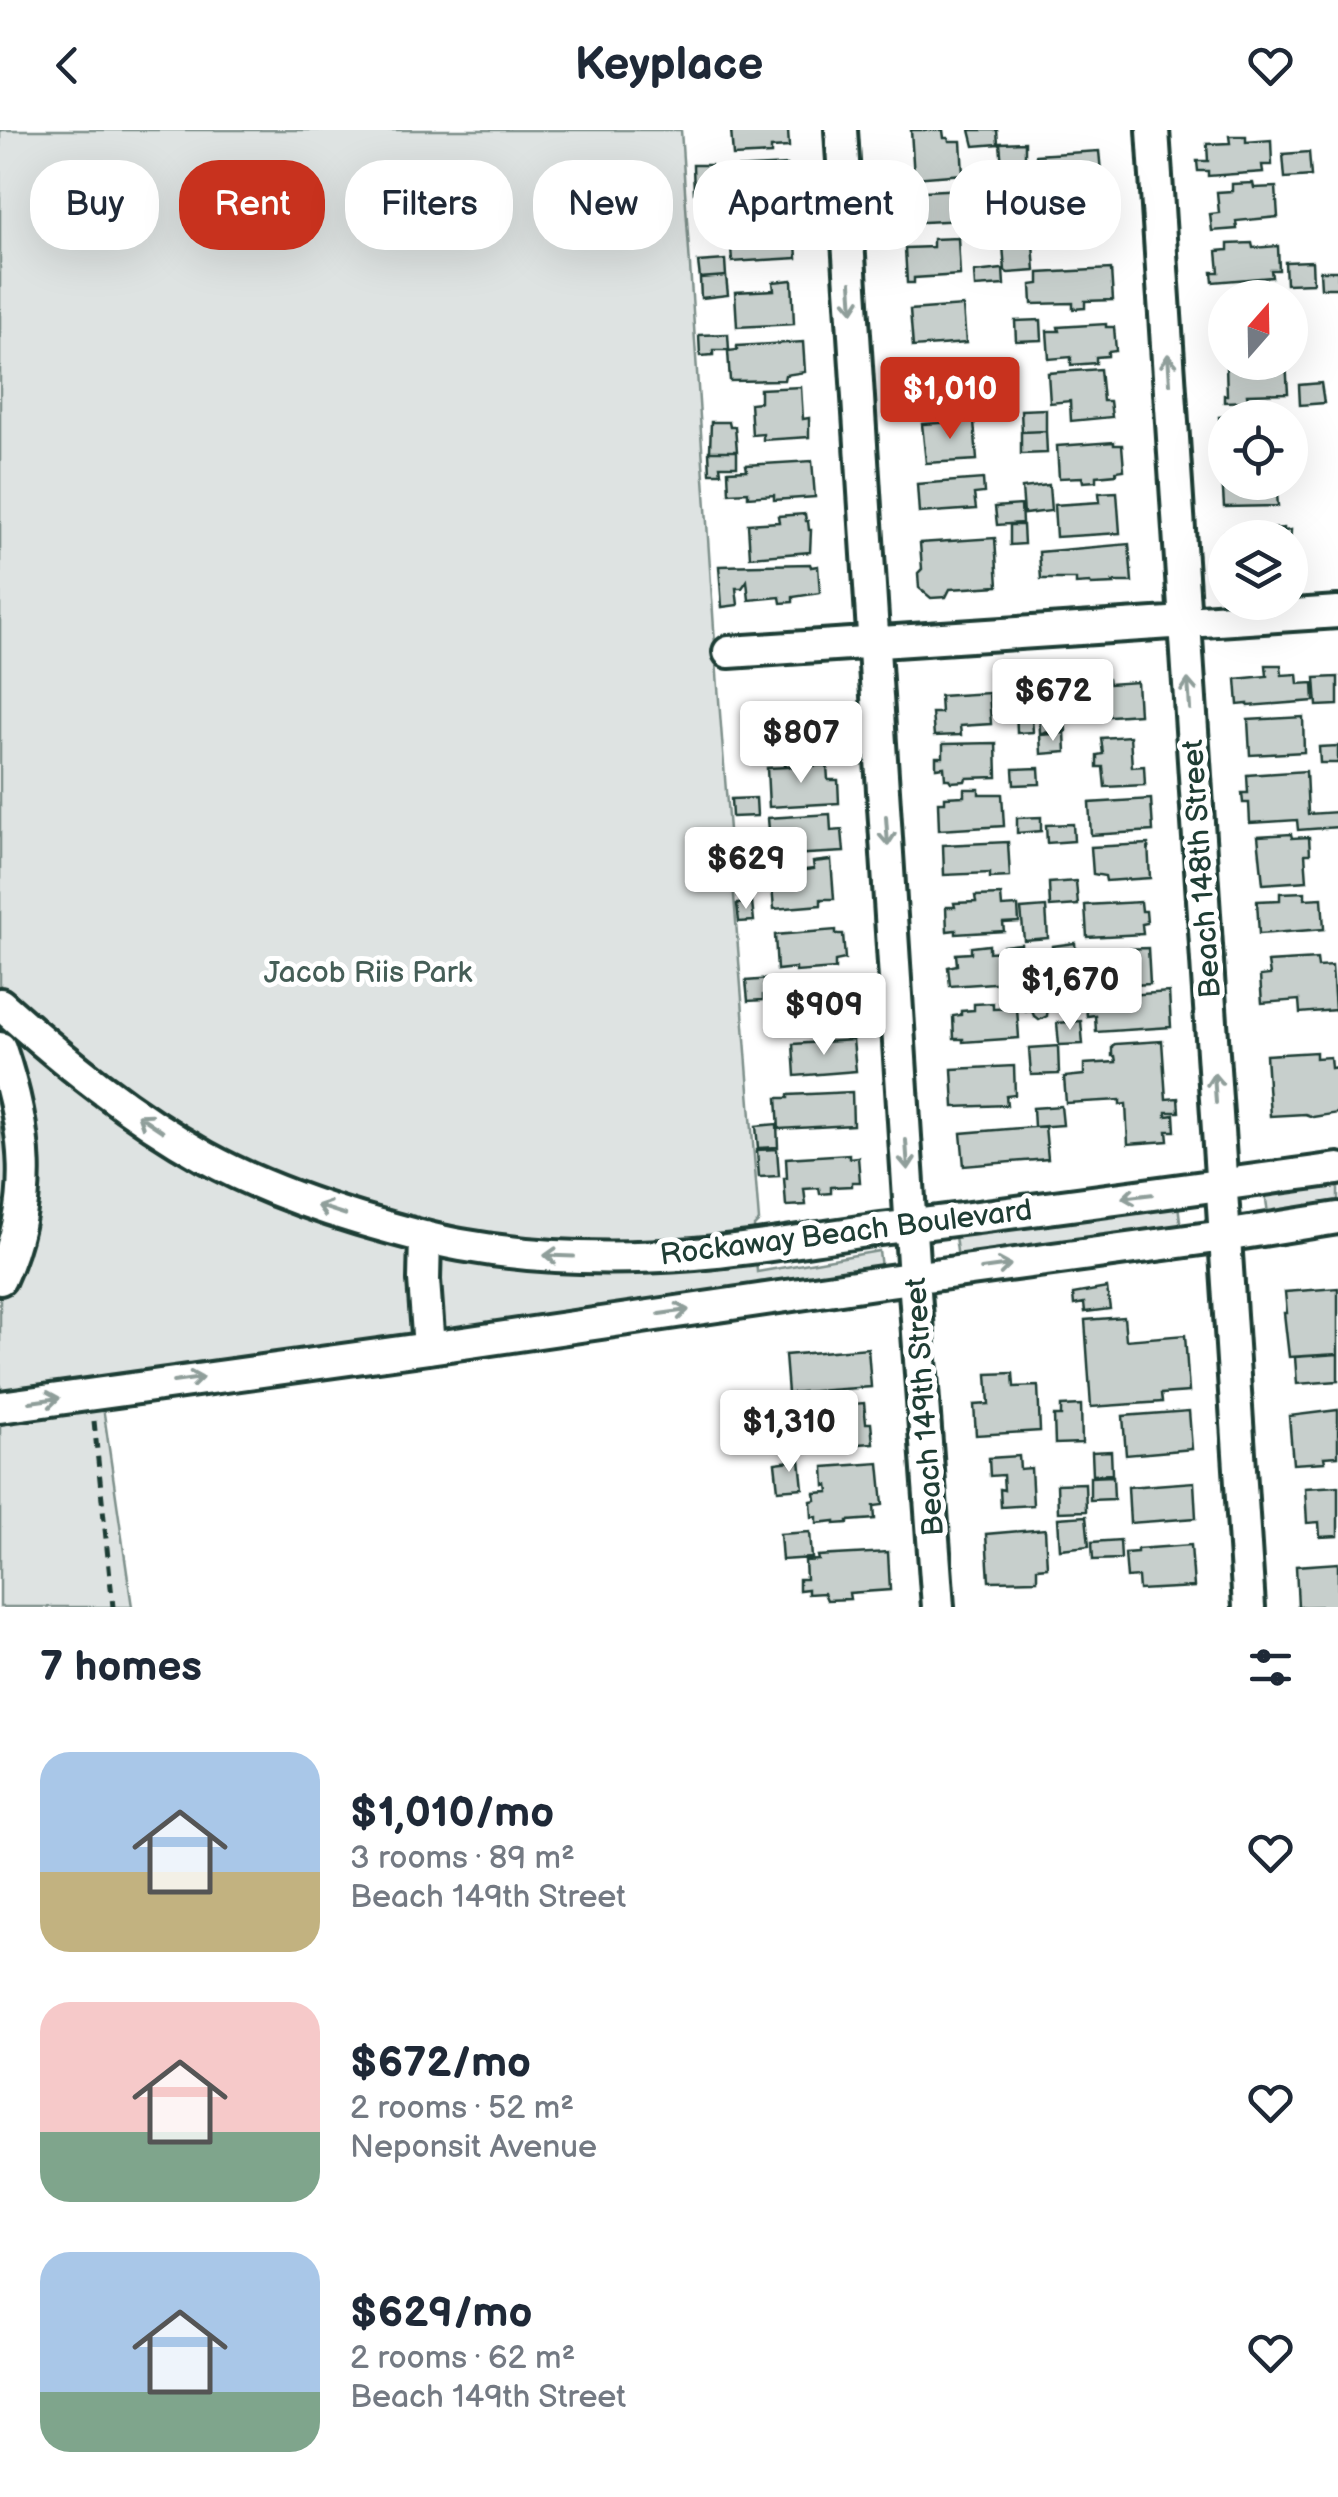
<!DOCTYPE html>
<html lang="en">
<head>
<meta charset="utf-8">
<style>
  body { margin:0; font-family:"Balsamiq Sans",sans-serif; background:#f6f6f7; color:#1f2937; height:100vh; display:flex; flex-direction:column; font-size:38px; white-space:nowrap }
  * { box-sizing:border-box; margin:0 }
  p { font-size:32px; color:#747a83 }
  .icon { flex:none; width:55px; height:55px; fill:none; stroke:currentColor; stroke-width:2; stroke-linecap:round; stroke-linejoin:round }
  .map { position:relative; height:1477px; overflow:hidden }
  .sheet { display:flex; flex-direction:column; background:#fff; flex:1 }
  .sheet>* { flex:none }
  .top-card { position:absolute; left:30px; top:30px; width:1280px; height:90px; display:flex; gap:20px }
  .needle { width:65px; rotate:20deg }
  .buttons { position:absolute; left:1208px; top:150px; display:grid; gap:20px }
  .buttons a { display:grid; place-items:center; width:100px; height:100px; border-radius:50%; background:#fff; box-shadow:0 10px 40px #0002; font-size:50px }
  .price { position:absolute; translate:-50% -85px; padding:0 22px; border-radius:10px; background:#fff; color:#222; font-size:32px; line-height:65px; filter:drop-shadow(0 2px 5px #0008) }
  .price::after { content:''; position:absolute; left:50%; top:60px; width:30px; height:22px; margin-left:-15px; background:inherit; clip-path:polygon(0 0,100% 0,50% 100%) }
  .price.active { background:#c8321e; color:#fff }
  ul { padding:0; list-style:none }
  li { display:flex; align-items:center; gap:30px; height:250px; padding:0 40px }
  li span { display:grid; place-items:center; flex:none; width:280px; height:200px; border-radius:30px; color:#555 }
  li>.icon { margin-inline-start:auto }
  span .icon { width:120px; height:120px; fill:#fffc; stroke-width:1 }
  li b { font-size:42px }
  h2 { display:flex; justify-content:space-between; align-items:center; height:120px; padding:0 40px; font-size:42px }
  .chip { padding:0 35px; border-radius:40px; background:#fff; box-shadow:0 10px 40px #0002; font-size:35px; line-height:90px }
  .chip.active { background:#c8321e; color:#fff }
  header { display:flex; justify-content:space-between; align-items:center; height:130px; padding:0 40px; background:#fff; font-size:45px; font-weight:700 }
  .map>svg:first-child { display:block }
</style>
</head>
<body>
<header><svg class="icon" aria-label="back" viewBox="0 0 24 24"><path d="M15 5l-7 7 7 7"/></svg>Keyplace<svg class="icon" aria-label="heart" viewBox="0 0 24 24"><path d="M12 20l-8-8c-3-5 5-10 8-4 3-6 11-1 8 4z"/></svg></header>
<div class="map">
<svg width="1338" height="1477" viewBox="0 0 1338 1477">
  <rect width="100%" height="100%" fill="#fff"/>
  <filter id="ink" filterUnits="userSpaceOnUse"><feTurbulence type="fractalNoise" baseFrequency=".01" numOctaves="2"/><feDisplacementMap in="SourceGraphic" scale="20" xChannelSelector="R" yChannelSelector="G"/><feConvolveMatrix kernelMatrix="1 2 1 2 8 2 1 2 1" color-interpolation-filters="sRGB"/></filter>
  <g filter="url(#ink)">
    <!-- green -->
    <path fill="#dee3e2" stroke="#7e908b" stroke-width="2.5" d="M0,0H681L717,544L759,1091L754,1096L757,1142L879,1121L881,1138L758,1152L759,1171L101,1263L132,1477H0Z
      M1338,1052V1074L1268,1084L1265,1062Z
      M1178,1075L1181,1098L958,1129L955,1106Z"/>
    <!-- building -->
    <path fill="#c7cfcc" stroke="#1f3d34" stroke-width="2.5" d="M731,0H788L789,17L771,18V24L733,26Z
      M911,0H943L944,8H948L949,11H961L963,44L914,48Z
      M970,0H997L998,14L974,16Z
      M1229,6H1246V12L1271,10L1272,35H1262L1263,42L1208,46V41H1198L1197,31H1208L1207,14L1230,13Z
      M1025,12V35L1002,36L1000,13Z
      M1099,21L1102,52L1038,57V55H1025L1024,40L1037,39L1036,25Z
      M1309,22L1311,46L1285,48L1283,24Z
      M693,35H711L712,63H694Z
      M787,35V48L797,47L798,68L734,71L732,38Z
      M1253,53L1254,58L1276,57L1278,87L1236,91L1237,99L1212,101L1210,84L1219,83L1217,62L1232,61V54Z
      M965,59L964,90L904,93L903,62Z
      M1098,66L1099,85H1105L1106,99L1100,100V112L1038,117L1035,70Z
      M794,82L797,128L732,132L729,87Z
      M1001,83L1002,102L978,103L977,84Z
      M1020,107L1021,114L1033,113L1035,141L1008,143L1005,141L1003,115H1006L1005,108Z
      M958,108L960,145L914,148V153H907L905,118L933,117V109Z
      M1252,113L1253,118L1278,116L1279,140H1271L1272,147L1213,152L1212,142H1219L1217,121L1228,120V114Z
      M725,130L726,146L700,148L698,132Z
      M1312,131L1313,153L1286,154L1285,132Z
      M1003,139L1004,155L975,157L974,142Z
      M1111,139L1113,170L1085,171V178L1073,179V173L1032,174L1031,155L1039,154V143Z
      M1320,141H1338V158H1321Z
      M726,146L728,165L701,168L700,148Z
      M792,150L794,194L737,197L735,162L774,160L773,152Z
      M963,176L966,213L913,217L910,180Z
      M1041,190L1042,210L1016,211L1015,191Z
      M1106,194V197H1114L1116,221L1108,222V226L1096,227V233L1071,235V227L1049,229L1047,201H1059L1058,197Z
      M728,204L729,220H713V225L700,226L699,205Z
      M803,212L805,242L785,245L784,250L730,251L728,221L737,220V216Z
      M1249,232H1286L1288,263L1247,264L1248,271L1224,272V265H1227L1226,236L1249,235Z
      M957,234L958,248L978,246L980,281L929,284L927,253L916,254L915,236Z
      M1100,239L1103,271H1110L1112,287L1071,291L1070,271L1050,273L1048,243Z
      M1321,253L1324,273L1300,275L1299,255Z
      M801,257L803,289L809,288V307L763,310V304L752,305L750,273L760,272V259Z
      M1046,279V301L1022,302L1021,280Z
      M1281,282L1282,288H1225V323L1222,324L1219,287Z
      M974,291L977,330L926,333L922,294Z
      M711,292H729L730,297H735L737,321H710Z
      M1046,301L1047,323L1021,324V302Z
      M1114,312V315H1122L1124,340L1116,341V344L1096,346V351L1083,352L1082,347L1059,348L1057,316Z
      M709,321H737V336H720L721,343H710Z
      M812,331L815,367L774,370V365L748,367V362L729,363L728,341L747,340L746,335Z
      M1222,344H1225V352H1276L1278,376L1224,377Z
      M983,349L984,363L974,364L976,379L919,383L917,354Z
      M1049,355L1051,381L1024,384L1022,358Z
      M1117,362L1120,403L1056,407L1054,375L1100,372L1099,363Z
      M1021,375L1022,393L997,395L995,377Z
      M805,384L806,391H808L809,400H811L810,422L750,427L748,394L779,392L778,386Z
      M1010,395H1023L1024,414L1010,415Z
      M1284,398V401L1291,400L1290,419V408H1226L1225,402Z
      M995,408L998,456L950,459L946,467L931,468L919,458L918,443L922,439L920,413Z
      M1129,414L1132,452H1113L1114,454L1091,455L1090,453L1076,454V449H1041L1039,422Z
      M810,434L811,437L818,436L820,463L793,467V472L781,473L780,467L749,470L747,451L742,458H736L738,475L722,477L719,436Z
      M1266,535H1281L1282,545L1297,544L1298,554L1313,553L1314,571L1248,576V574L1238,575L1236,549L1267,546Z
      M1338,547V575L1317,576L1315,548Z
      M1108,549L1109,554L1137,552L1139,584L1083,588L1081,556L1096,555V550Z
      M989,563L991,594L960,596L961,605L934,606L932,583H941L940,566Z
      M1031,574L1033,602L1017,603L1016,575Z
      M1064,575L1066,601L1040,603L1039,577Z
      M833,580L835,619L805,621L806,635L785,636L784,624L768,625L766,584Z
      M1303,587L1304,622L1250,625L1248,590Z
      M1065,603L1066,622L1041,624L1040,605Z
      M1130,606L1132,637L1144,636L1145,655L1105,657L1103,637H1097V625L1103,624L1101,608Z
      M996,613L997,647L966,648L965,651L951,652L949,649H945L944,637L936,638V627H943V614Z
      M1338,616V633H1320L1319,617Z
      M827,635L828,650H838L839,673L769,677L767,638Z
      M1039,638L1040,654L1014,655L1013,639Z
      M1306,641L1308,684L1338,682V697L1298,700L1297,690L1250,693L1249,673H1243L1242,663H1248L1247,645Z
      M964,659H979V664H1002L1004,696L939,700L938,672H945V667L964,666Z
      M756,668L757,686L732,687L731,669Z
      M1151,669L1153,701L1091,705L1089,673Z
      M830,684L831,701L842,700L844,722L771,726L768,688Z
      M1041,687V701L1017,703V688Z
      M1073,694L1074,711L1047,713L1046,695Z
      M1291,704L1292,708L1309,707L1310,724H1305L1307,751L1263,754L1258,706Z
      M1008,712L1010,747L990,748V743L944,745L943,715Z
      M1148,714L1150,748L1106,751L1105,746L1093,744L1091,717Z
      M759,717L761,735L736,736L734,719Z
      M831,730L834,769H821V775L774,779L771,744L814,739L813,732Z
      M1076,751L1078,775L1050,777L1049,753Z
      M1305,762V769L1322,768L1324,799L1259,804L1257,771L1280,770V763Z
      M1001,765L1002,777L1018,776L1019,792L1003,793L1004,801L956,804V800L947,801L946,777H955L954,773L976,772L975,766Z
      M752,772L754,791L739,792L737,774Z
      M1141,772L1142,781H1146L1147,793L1142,794L1143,804L1087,807L1085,775Z
      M1046,777L1048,808L1024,810L1021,779Z
      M836,800V804H843L845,829L835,831V839L796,842V838L777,840L775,805Z
      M1075,813L1077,838L1054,840L1052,816Z
      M1021,814V843L1014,844L1015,849H1008V852L950,856L948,837L957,835L956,824L971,823V817L989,815V822L1003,821V816Z
      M1148,818L1150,854L1094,857L1093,824H1096L1095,820Z
      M1317,829L1318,837L1332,836L1335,880L1300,883L1299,870L1262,873L1260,846L1270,845L1268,832Z
      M1051,841L1052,856L1028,857L1027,843Z
      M771,849L772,864L763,865V870L748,871L746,851Z
      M843,855L845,888L774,891V887L777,886L776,861L784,860V858Z
      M1051,858L1052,878H1048L1047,886L1039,890L1034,886L1032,881H1026L1023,859Z
      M1169,862L1171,897L1096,902L1095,885L1087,886L1085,868Z
      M993,873V879L1017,878L1019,908L963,912V909H954L953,886L961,885V881L974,880V874Z
      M1081,891L1083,914L1059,915L1057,893Z
      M853,910L856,941L795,946L793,914Z
      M1162,911L1166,969L1178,968L1179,982H1166V986L1174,985L1175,1001H1167L1168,1011L1128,1014L1126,974L1120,975V970L1066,973L1064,947L1084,945V934L1116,932L1115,926H1112V916L1115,914Z
      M1058,916L1059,944L1031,945L1029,918Z
      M1316,922V928L1330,927L1331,938L1338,937V983L1313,987L1305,984L1270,986L1266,925Z
      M1014,936L1015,965L1006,966L1007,975L954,977L952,939Z
      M852,962L853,995L779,999L777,968H788V965Z
      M1061,976L1063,995L1034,997L1033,978Z
      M777,994L778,1017L758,1018L756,996Z
      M1045,996L1048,1029L964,1036L961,1003Z
      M777,1019L779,1046L759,1047L757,1020Z
      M849,1024V1028L858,1027L860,1052H852V1056L831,1057V1063L820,1064L819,1058L804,1059L806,1075L786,1076L784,1048H787L786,1028Z
      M1107,1158L1110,1179L1085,1182L1084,1173L1074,1175L1073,1164Z
      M1338,1158V1224L1289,1227L1284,1183H1287L1285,1162Z
      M1124,1187L1126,1210L1185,1205L1189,1262L1161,1264L1162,1272L1091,1277L1085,1190Z
      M868,1218L871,1257L788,1263L785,1225Z
      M1338,1224V1251L1297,1254L1295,1227Z
      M1013,1243L1014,1257L1038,1256L1040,1301L976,1305L974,1275L989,1274L987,1244Z
      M864,1273L866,1293H871L873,1313L809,1317L808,1308L801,1309L800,1296L808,1295L807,1278Z
      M1081,1275L1082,1313L1055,1314L1054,1286H1061V1276Z
      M1338,1280V1326L1324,1327L1325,1332L1293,1334L1289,1286Z
      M1189,1281L1192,1319L1126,1325L1123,1286Z
      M1111,1321L1112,1344L1093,1345L1092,1322Z
      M1019,1326L1020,1339L1031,1338L1033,1375L1001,1377L1000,1359L1004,1360L1003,1345L990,1346L989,1328Z
      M800,1330L803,1358L778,1360L775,1333Z
      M879,1333L883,1375L874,1376L875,1389L848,1391V1393L835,1394V1391L817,1393V1387H812L811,1371L816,1370L815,1363L829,1362L828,1355L825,1356L824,1337Z
      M1113,1346L1114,1369L1090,1370V1347Z
      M1194,1352L1196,1388L1130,1393L1128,1357Z
      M1085,1353L1086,1381L1058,1382L1057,1354Z
      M1338,1356V1406L1320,1407L1319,1392L1307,1393L1305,1358Z
      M1086,1386L1089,1416L1060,1419L1058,1388Z
      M1045,1399L1047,1437L1037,1438V1450L989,1451L986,1404Z
      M810,1402L812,1428L782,1430L780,1404Z
      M1120,1410L1121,1429L1093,1430L1092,1412Z
      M1191,1415L1194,1457L1139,1460L1138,1447L1127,1448L1125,1423L1137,1422V1419Z
      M888,1422L890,1460L849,1463L850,1469L827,1470L824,1463L808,1464V1459L799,1460V1449H806L805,1431L819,1430L818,1426Z
      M1338,1433V1476L1298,1477L1296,1436Z"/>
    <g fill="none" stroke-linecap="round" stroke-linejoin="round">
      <!-- minor casing -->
      <g stroke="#1f3d34" stroke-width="38">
        <path id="minor" d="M841,0L914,1148L938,1477
          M1153,0L1249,1477
          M729,522L1338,482
          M0,874C64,931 130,985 205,1027C254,1054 306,1073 359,1089C393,1099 427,1109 461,1115C538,1129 617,1130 695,1124C760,1119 824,1106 889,1098C1039,1080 1188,1059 1338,1039
          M0,918C27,998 36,1071 0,1149
          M425,1107L424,1150L429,1218
          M0,1277L429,1218L889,1151L1224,1106L1338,1088"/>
      </g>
      <!-- path -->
      <path stroke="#1f3d34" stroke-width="5" stroke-dasharray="10 8" stroke-linecap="butt" d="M94,1291L113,1477"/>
      <!-- minor -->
      <use href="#minor" stroke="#fff" stroke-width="30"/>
    </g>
    <!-- one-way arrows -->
    <defs><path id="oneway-shaft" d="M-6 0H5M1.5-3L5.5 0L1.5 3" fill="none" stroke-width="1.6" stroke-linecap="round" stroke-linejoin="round" transform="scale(2.5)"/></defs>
    <g stroke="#8f9e9a">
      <use href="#oneway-shaft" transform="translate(852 167) rotate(86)"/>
      <use href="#oneway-shaft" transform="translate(1169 239) rotate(-94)"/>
      <use href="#oneway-shaft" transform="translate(1189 564) rotate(-94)"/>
      <use href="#oneway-shaft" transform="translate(887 701) rotate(86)"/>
      <use href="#oneway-shaft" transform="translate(1215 958) rotate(-94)"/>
      <use href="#oneway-shaft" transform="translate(150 993) rotate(-146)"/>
      <use href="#oneway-shaft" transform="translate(907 1025) rotate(86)"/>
      <use href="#oneway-shaft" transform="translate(1137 1066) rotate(173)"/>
      <use href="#oneway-shaft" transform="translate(331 1080) rotate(-162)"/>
      <use href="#oneway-shaft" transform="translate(559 1126) rotate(-178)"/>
      <use href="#oneway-shaft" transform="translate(996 1137) rotate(-8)"/>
      <use href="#oneway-shaft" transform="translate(674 1182) rotate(-8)"/>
      <use href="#oneway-shaft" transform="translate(188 1250) rotate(-8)"/>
      <use href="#oneway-shaft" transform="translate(45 1270) rotate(-8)"/>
    </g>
  </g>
  <g text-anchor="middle" stroke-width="10" stroke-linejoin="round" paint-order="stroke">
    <!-- street labels -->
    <g font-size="30" fill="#1f3d34" stroke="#fff">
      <text transform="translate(1201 739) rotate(-94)" y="10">Beach 148th Street</text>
      <text transform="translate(846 1102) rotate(-7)" y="10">Rockaway Beach Boulevard</text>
      <text transform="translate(924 1277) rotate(-94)" y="10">Beach 149th Street</text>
    </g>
    <!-- park labels -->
    <g font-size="30" fill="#455e57" stroke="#fff">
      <text x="368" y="852">Jacob Riis Park</text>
    </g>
  </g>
</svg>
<div class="buttons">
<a><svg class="needle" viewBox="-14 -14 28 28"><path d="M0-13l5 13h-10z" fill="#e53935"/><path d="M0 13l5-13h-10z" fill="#747a83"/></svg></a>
<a><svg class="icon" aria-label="locate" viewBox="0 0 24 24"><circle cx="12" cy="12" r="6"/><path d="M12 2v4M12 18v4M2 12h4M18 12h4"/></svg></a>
<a><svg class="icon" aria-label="layers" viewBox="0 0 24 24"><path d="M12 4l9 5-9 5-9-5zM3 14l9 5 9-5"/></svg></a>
</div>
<b class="price active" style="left:950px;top:312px">$1,010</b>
<b class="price" style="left:1053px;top:614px">$672</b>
<b class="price" style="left:801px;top:656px">$807</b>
<b class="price" style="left:746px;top:782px">$629</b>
<b class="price" style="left:1070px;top:903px">$1,670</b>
<b class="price" style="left:824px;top:928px">$909</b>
<b class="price" style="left:789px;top:1345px">$1,310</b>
<div class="top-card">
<a class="chip">Buy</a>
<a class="chip active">Rent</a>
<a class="chip">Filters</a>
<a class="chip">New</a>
<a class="chip">Apartment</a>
<a class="chip">House</a>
</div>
</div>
<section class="sheet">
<h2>7 homes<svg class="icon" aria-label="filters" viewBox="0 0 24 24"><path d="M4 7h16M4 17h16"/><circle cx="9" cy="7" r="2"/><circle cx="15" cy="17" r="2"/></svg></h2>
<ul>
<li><span style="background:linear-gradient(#a9c7e8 60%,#c2b280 0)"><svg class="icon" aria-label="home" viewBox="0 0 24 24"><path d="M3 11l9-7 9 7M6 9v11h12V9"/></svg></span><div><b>$1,010/mo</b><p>3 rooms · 89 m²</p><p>Beach 149th Street</p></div><svg class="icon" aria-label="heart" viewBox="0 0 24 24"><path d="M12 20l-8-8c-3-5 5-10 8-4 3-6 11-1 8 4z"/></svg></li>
<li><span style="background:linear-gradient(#f6c9c9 65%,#7fa58c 0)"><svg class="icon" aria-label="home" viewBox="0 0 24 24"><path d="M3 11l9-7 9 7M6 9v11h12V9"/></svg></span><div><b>$672/mo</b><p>2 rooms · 52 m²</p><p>Neponsit Avenue</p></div><svg class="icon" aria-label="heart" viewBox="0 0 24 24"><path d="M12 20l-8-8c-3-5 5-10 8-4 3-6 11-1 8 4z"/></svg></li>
<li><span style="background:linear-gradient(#a9c7e8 70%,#7fa58c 0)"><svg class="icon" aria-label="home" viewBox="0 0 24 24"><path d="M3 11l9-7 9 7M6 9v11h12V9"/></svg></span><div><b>$629/mo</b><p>2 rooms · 62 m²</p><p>Beach 149th Street</p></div><svg class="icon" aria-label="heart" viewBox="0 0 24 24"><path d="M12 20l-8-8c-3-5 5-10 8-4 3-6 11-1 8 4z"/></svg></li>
</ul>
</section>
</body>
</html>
